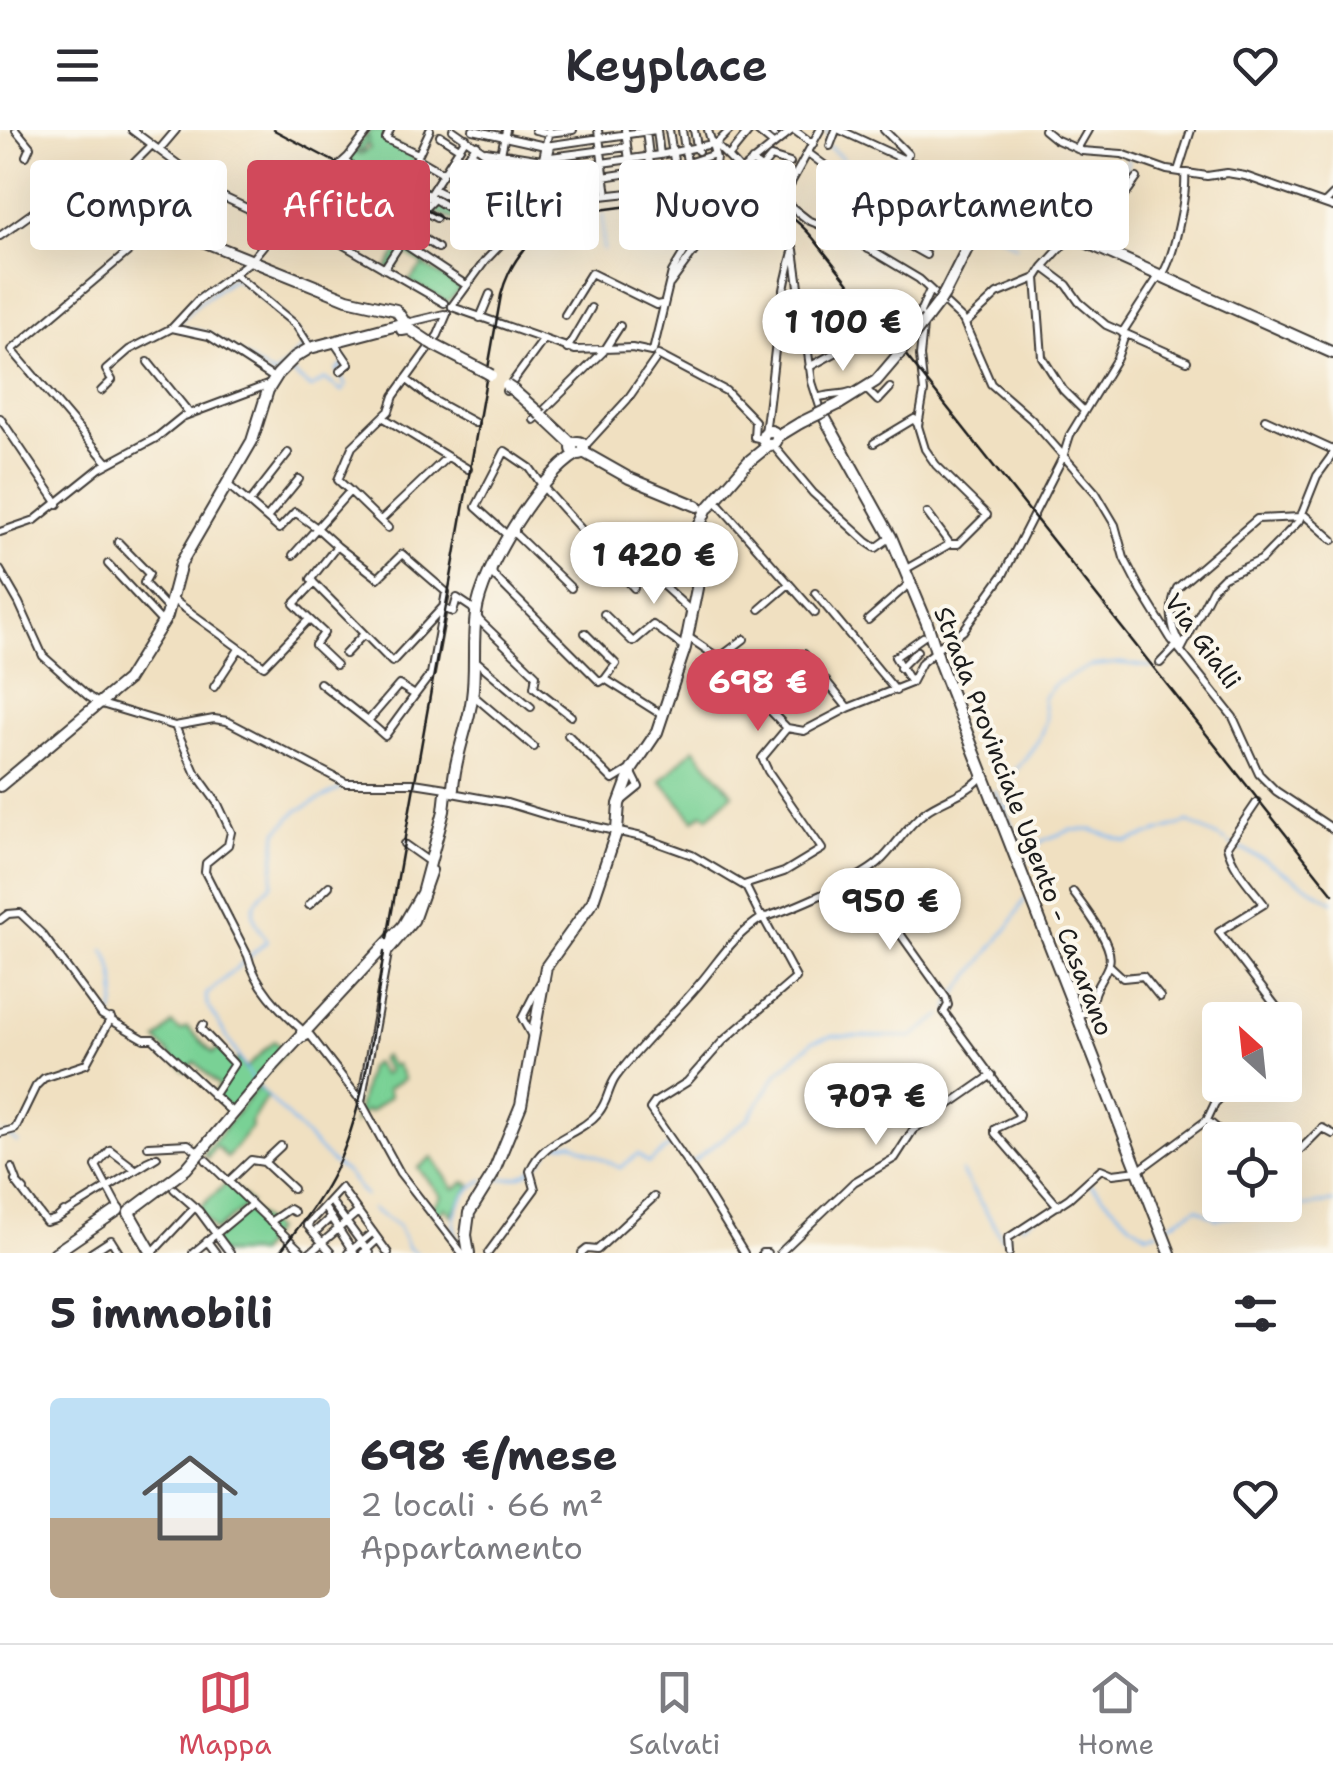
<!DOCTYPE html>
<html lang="it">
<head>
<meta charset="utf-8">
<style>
  body { margin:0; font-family:"Shantell Sans",sans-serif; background:#f2f2f3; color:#2b2b33; height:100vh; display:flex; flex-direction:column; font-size:38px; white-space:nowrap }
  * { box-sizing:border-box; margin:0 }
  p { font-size:32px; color:#7c7c81 }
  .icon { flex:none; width:55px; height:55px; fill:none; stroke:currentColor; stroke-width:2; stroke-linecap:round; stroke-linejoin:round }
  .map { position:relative; height:1123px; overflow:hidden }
  .panel { display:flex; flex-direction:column; background:#fff; flex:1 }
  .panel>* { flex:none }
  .hud { position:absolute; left:30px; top:30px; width:1275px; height:90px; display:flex; gap:20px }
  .needle { width:65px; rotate:333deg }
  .buttons { position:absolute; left:1202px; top:872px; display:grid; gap:20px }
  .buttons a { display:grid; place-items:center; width:100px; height:100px; border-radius:10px; background:#fff; box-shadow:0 10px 40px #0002; font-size:50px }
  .price { position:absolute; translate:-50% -85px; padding:0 22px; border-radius:35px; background:#fff; color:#222; font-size:32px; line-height:65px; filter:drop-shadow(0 2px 5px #0008) }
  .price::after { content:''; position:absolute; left:50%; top:60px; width:30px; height:22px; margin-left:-15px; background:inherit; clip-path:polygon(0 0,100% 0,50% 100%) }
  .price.selected { background:#d1495b; color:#fff }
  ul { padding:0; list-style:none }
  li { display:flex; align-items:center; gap:30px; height:250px; padding:0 50px }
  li+li { border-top:2px solid #e1e1e2 }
  li span { display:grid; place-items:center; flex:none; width:280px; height:200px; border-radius:10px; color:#555 }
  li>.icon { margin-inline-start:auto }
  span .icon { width:120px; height:120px; fill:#fffc; stroke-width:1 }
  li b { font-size:42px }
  h2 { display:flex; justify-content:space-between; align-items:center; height:120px; padding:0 50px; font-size:42px }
  .chip { padding:0 35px; border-radius:10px; background:#fff; box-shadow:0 10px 40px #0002; font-size:35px; line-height:90px }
  .chip.selected { background:#d1495b; color:#fff }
  header { display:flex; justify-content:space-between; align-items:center; height:130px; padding:0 50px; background:#fff; font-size:45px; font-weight:600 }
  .menu { display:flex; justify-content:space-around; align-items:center; height:140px; border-top:2px solid #e1e1e2; background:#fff; font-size:28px; color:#7c7c81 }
  .menu a { display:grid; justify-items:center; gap:5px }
  .menu .selected { color:#d1495b }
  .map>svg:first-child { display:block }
</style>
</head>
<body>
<header><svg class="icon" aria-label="menu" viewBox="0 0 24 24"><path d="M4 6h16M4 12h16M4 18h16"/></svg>Keyplace<svg class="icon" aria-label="heart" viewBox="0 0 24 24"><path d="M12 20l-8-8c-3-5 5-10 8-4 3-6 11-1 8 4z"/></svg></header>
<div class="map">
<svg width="1333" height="1123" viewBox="0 0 1333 1123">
  <rect width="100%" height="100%" fill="#fbf7ec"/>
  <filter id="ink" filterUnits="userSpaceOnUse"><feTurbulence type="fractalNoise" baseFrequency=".01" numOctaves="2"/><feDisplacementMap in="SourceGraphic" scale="20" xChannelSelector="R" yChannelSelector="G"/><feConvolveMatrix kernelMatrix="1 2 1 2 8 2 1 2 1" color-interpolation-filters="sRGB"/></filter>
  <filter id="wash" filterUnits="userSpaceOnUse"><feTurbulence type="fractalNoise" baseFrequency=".0048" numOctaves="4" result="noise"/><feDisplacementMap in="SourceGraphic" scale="40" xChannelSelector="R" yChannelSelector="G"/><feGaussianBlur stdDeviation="2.25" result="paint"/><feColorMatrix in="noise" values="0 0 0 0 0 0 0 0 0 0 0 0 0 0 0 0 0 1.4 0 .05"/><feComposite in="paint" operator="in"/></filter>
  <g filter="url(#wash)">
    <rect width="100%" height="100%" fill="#f0e0c1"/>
    <!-- green -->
    <path fill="#79d195" stroke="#4a7658" stroke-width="2.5" d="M371,0H388L384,9L416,25L405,48L434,72L433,76L436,73L464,86L463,93L431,81L342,34L353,22L361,24L370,18L367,13L362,21L355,20L364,7L369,9L366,5Z
      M402,114L428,131L425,136L461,159L447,172L409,151L423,135L406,123L393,141L387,138Z
      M694,618L733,664L708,687L703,683L694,690L661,651Z
      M172,894L181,901L187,897L213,923L219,918L234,935L238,928L245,939L274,911L285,921L232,982L214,965L219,956L195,932L185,941L157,910Z
      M384,926L392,936L396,934L404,949L387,959L390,966L369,983L366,980L355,992L368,937L374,933L383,945L388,941L380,929Z
      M258,957L267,966L250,994L252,996L227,1028L216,1016L207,1028L204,1023Z
      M432,1027L454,1059L465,1052L471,1055L451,1085L445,1078L436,1085L431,1079L441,1066L418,1038Z
      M228,1052L250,1073L215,1101L198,1079Z
      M250,1078L274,1100L258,1123H219L211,1112Z"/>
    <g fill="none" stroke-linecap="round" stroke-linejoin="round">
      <!-- stream -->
      <path stroke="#83bbf3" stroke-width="2.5" d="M826,0L830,9
        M829,17C835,22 844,28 848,35C857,49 839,84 842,103
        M1017,77C1055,77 1088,61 1123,49L1128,29
        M603,85V120
        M986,87L1001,80
        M983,94L1016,116
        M233,148C257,158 290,193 306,215L274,246L209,204L176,196L197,174Z
        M883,195L921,173
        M336,218L347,233L337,240L346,256L342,261L325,249L311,258L288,240L307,223Z
        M1241,612L1248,627
        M344,657L349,656
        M995,661L1026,724L1024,736
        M1005,679L1009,675L1011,647L1038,611L1046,590L1043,568L1055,554L1090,536L1120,533L1151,537
        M1230,714L1261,728L1333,772
        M1026,724L1044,710L1071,700H1092L1127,712L1188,692L1226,711
        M104,820C115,835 120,868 112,885
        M949,880L952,869L1011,794L1025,768
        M255,954L207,874L206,865L267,811C249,783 247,777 272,754L277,702L297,681L340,659
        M260,958L331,1032L345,1041L365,1066
        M5,1003L18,1013
        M558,1015L572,1013L620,1038L638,1024L648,1033L669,1017L673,1018
        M692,1032L748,989L777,944L813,911L833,906L912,907L942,885
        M961,1041L1002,1108L1008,1106
        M494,1049C521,1050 531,1044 548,1022
        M1088,1051L1131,1094L1147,1104L1158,1101
        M372,1079L398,1096L408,1118L417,1123
        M1022,1095L1040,1083
        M1166,1096L1197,1078L1216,1089L1333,1072
        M462,1117C444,1094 459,1062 484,1050"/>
    </g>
  </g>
  <g filter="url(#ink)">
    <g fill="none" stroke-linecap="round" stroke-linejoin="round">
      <!-- minor casing -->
      <g stroke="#3c3935" stroke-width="10">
        <path id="minor" d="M16,0L30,17L26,26
          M132,0L219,65L253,81L328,106L444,173
          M390,0L386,9L418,24
          M453,0L537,59
          M473,0L545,16L656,0
          M535,0L548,3L573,0
          M598,0L607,65
          M625,0L633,61
          M657,0L660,25
          M669,0L675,37L715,24
          M682,0L689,45
          M694,0L698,21
          M756,0L773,14
          M794,0L813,14
          M840,0L990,69
          M884,0L908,24L905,29
          M1044,0L1055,9L1082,21L1122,24L1167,40L1207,46L1227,43L1245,46L1333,77
          M646,1L653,59
          M771,2L774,5V0
          M440,6L459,18
          M712,11C728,28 755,47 751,72
          M715,15L730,0
          M830,16L836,0
          M1077,19L1088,0
          M159,20L176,0
          M486,21L542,30
          M471,23L487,33
          M808,23L831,40
          M501,24L506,0
          M728,27L750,0
          M417,28L443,43
          M543,28L627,17
          M344,31L368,46L402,55
          M752,31L766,42L791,54
          M549,35L574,43L599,66
          M447,38L480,45
          M565,38L660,25L712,14
          M738,38L762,59L775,64L808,90L847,106L919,149L963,190L991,254L1031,289L1096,363L1115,395L1124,428L1139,457L1171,509L1233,587L1259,644L1276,661L1333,699
          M761,39L771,27L790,33
          M456,40L477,15
          M513,41L495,64L522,86L533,74
          M741,41L792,0
          M926,41L949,67L978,91
          M1178,41L1191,0
          M519,46L529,28
          M583,50L650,40
          M406,51L430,0
          M652,52L685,50
          M433,59L453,69
          M536,62L549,0
          M540,63L551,16
          M411,64L426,77L433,70
          M540,64L566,75L601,66L712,54L716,28L708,0
          M73,65L95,92L119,112
          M428,67L466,8
          M782,69L820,0
          M425,72L412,63L378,51L375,45C399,36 439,79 466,85C481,87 499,82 514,80
          M1325,73L1333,65
          M878,75L914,33
          M449,77L470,43
          M398,82L414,92
          M143,83L183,38
          M1048,84L1059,97
          M467,85L485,42L537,67
          M287,92L317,55L348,27L369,0
          M409,99L438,118
          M0,106L42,76L120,47L152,15
          M892,106L926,125
          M1071,106L1043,137L1067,155L1079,172L1106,195L1187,231
          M1085,111L1105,80L1112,83L1137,48
          M401,112L466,155
          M868,119L911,97V93
          M253,128L283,91
          M1043,137L1036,148L1042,227L1063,260L1084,281
          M384,139L422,80L436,88
          M234,144L296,195L310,217
          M1161,146C1174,130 1187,64 1185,43
          M670,154L704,108L715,86
          M452,176L485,131L522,92
          M452,177L575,220L632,218L651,222
          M565,185L591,143L656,175L662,174
          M480,188L490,164
          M406,193L444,184
          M966,193L997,164L1036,148
          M172,198L209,206L274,248
          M1122,203L1159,146
          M334,212L349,234L340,241
          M807,216L848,193
          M567,219L591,178
          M653,221L672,142L697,101L735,72H751L774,78L783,88L794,120L812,252L822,283
          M658,225L726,261L755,291L754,307L763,309
          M148,232L190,284
          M809,237L881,198
          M406,249L433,270L475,293
          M101,261L112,250L106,240L129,220L172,198L198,170L248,133
          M506,261L544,209
          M868,261L878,271L890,258
          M817,268C828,264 844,265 850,262
          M0,288L58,374
          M384,288L468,339
          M1265,289L1333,320
          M534,290L604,221L620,196
          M765,302C774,243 776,180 793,122
          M874,313L914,289L918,295
          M772,314L813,363L867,412L876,418L891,407
          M585,316L627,270L655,230
          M108,333L12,220L129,121L119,112L138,89
          M227,354L279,399L295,382L317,398L293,425
          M545,355V359L634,458
          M350,361L388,398
          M716,371L815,483
          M249,373L288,323
          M927,383L950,414
          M1302,383L1333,410
          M267,388L299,349
          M381,390L447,327
          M515,400V404L571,458
          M0,402L35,390L100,338L156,308L182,287L270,254
          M506,410V404L476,377L505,321L530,338L542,355
          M118,412L149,444L144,453L168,479
          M636,431L692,482
          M108,434L162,492
          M492,439L493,445L600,552L605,549L662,585
          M906,439L950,414H958L987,385L936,335L925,319L918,296L924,262L920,226L923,196L920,182L930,160
          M0,440L19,473L43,526L89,567
          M314,453L392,532L442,478
          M815,463L896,561
          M172,469L264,536L309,489L294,474L314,453L311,449L337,416L317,398L350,361L338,350L352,317L389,281L394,266L438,205L447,184
          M760,479L789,454
          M447,480L453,482L457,468L472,478L480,491L536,545L534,557L571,586
          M604,484L633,512L653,495L684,517
          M309,489L324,503L315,515L336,535
          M868,490L909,454
          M585,503L616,534L605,549
          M688,507L719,528L787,598
          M935,519L963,501L1003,445L1063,327L1070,305L1117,228L1125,205
          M1181,520L1213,458L1224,447L1261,430L1299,391L1317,346L1333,324
          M345,524L363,505
          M804,524L848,578
          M719,528L744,509
          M475,530L531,577
          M1160,533L1180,512C1169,499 1170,473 1177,458L1257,389L1300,387
          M900,538L917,521
          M741,549L774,524
          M320,553L368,591L399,555L415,565L431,544L446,462L402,424L378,448L337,416
          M911,553L895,527L923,507
          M214,557L239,519
          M88,566L98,573L175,596L214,589L227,591L346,653H414L446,658
          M474,566L534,617
          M368,591L385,606L415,565
          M175,596L195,642L218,674L231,702L228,715L206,733L205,742L248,826C255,855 280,880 301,899L300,902
          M568,605L613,650L631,639
          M452,663L507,673L556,688L642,707L692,725L746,757L760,785L766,787C791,779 859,750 878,733C896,717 904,698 925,682C942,669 970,663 983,645
          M623,670L639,657L632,643
          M1257,672L1227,716C1232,737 1251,757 1264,774L1219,802L1292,897L1285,905
          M404,714L428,731
          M433,740L415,791L388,823L361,972L400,1043L462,1123
          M859,746L946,868L948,875L944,882L1019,984L1018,988L995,999V1003L1058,1076
          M744,755L784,742L822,719L768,641L762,628L787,598L804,601L848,578L911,553L922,532L936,521
          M1073,762C1084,777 1115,816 1109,833C1104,849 1091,859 1092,878L1079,886
          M309,775L329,756
          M0,790L8,784L20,783L43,805L102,885L144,909H153L233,983
          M1109,835L1123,848L1143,846L1160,867
          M203,895L201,899L234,934L213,966
          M304,908L310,905L357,966
          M533,908L522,888L540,853
          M1207,990L1231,1010
          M0,1003L15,999L36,956L44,948L86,934L111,888
          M148,1016L188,1014L199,1022
          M206,1030L303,1123
          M264,1032L293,1059
          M1285,1035L1322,998L1333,1004
          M12,1038L17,1051
          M229,1051L251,1030L264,1032L281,1016
          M174,1059L199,1081L230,1123
          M24,1060L15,1051L46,1092L56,1089
          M330,1070L369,1123
          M324,1077L354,1123
          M119,1079L96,1036L110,1020L135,1039
          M64,1082L56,1089L157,1027L146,1032
          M270,1092L289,1079L294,1082
          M314,1103L331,1087
          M207,1111L216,1123
          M91,1123L111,1110L119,1123
          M152,1123L195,1077
          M193,1123L252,1074
          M310,1123L358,1082
          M331,1123L307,1095L341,1058L388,1123
          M348,1123L373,1102
          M363,1123L378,1109
          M488,1123L535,1059L530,1041C543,1008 579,1006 599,982C608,971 608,958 616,947C639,916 669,889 694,860C720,831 728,810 763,787L796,848L723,911L687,952L655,972L650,979L698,1048L744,1123
          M582,1123L587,1119L597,1120L654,1067
          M762,1123H767
          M780,1123L854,1052L895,1028L913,1000L992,945
          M1009,1123L1008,1108L1069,1068L1101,1039L1113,1044L1138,1041L1207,990L1215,973L1234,955"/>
      </g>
      <!-- major casing -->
      <g stroke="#3c3935" stroke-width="14">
        <path id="major" d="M87 67a6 6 0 1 1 12 0a6 6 0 1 1-12 0Z
          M96,62L120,47
          M983 74a6 6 0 1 1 12 0a6 6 0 1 1-12 0Z
          M994,71L1333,223
          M97,72H106L347,169L396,180L405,193
          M944,164L981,91L985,78
          M926,189L939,172
          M407,193L408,199L402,200L401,194Z
          M408,198L429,212
          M434,215L484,241
          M513,260L538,282
          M839,274L876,251L899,224
          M822,283L891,407L927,493L940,534L1170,1123
          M541,285L573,315
          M763 308a7 7 0 1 1 14 0a7 7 0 1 1-14 0Z
          M777,307L800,293
          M572 318a6 6 0 1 1 12 0a6 6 0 1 1-12 0Z
          M583,322L629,348L697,376
          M709,377L748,332L769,315
          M0,656L127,550L167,486L181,433L252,311L268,260L278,244L295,227L310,218L401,194
          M453,659C454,628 468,599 472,568C476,540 472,512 476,484C481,441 539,346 577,324
          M129,1082L186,1039L275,934L403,796L422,763L444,681L446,663
          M129,1083L152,1123
          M55,1123L118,1080
          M469,1123L466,1105L469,1083L492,1046L521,975L546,837L593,771L617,700L619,674L625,658L632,639L657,602L685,518L699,448L695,406L706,380"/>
      </g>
      <!-- minor -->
      <use href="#minor" stroke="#fff" stroke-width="6"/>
      <!-- major -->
      <use href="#major" stroke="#fff" stroke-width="10"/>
      <!-- rail -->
      <path stroke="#1c1c1c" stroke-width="2.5" d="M274,0L443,89L465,95H486L720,64C758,64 789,79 813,108L1333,764
        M387,809L501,165C510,131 531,105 564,90
        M279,1123C299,1096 321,1070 335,1040C367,974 373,893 384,822"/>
      <!-- minor-bridge casing -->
      <g stroke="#3c3935" stroke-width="10" stroke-linecap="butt">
        <path id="minor-bridge" d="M522,92L525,88"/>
      </g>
      <!-- major-bridge casing -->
      <g stroke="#3c3935" stroke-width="14" stroke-linecap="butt">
        <path id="major-bridge" d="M939,172L944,164
          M429,212L434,215
          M899,224L926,189
          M484,241L491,245
          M507,256L513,260
          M538,282L541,285
          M800,293L839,274"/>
      </g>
      <!-- minor-bridge -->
      <use href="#minor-bridge" stroke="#fff" stroke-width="6"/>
      <!-- major-bridge -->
      <use href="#major-bridge" stroke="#fff" stroke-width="10"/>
    </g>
  </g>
  <g text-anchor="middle" stroke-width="8" stroke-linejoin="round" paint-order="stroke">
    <!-- street labels -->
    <g font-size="25" fill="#1c1c1c" stroke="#fbf7ec">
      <text transform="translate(1203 511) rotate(54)" y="9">Via Gialli</text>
      <text transform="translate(1024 691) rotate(69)" y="9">Strada Provinciale Ugento - Casarano</text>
    </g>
  </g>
</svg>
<div class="buttons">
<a><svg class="needle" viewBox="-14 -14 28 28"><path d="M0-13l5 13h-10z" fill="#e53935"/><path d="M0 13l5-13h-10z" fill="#7c7c81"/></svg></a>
<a><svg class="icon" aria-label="locate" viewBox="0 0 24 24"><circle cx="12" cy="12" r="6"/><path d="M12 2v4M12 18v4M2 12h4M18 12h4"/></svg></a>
</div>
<b class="price" style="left:843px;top:244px">1 100 €</b>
<b class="price" style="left:654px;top:477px">1 420 €</b>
<b class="price selected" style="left:758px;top:604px">698 €</b>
<b class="price" style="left:890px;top:823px">950 €</b>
<b class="price" style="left:876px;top:1018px">707 €</b>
<div class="hud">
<a class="chip">Compra</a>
<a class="chip selected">Affitta</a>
<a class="chip">Filtri</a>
<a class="chip">Nuovo</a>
<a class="chip">Appartamento</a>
</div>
</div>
<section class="panel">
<h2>5 immobili<svg class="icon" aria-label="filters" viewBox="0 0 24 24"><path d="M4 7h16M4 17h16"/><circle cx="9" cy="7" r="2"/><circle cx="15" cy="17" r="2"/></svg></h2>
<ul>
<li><span style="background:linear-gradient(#bfe0f5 60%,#b9a48a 0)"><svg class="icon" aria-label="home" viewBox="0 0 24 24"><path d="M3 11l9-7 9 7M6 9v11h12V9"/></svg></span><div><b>698 €/mese</b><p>2 locali · 66 m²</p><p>Appartamento</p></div><svg class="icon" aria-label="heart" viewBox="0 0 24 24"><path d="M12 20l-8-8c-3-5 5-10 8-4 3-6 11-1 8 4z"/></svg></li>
</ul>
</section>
<nav class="menu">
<a class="selected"><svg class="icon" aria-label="map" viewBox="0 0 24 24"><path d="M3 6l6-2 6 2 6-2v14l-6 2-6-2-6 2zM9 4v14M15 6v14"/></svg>Mappa</a>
<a><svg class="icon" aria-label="saved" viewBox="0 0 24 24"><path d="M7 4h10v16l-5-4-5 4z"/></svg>Salvati</a>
<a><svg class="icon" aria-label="home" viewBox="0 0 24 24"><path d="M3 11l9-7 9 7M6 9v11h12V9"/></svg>Home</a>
</nav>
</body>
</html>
